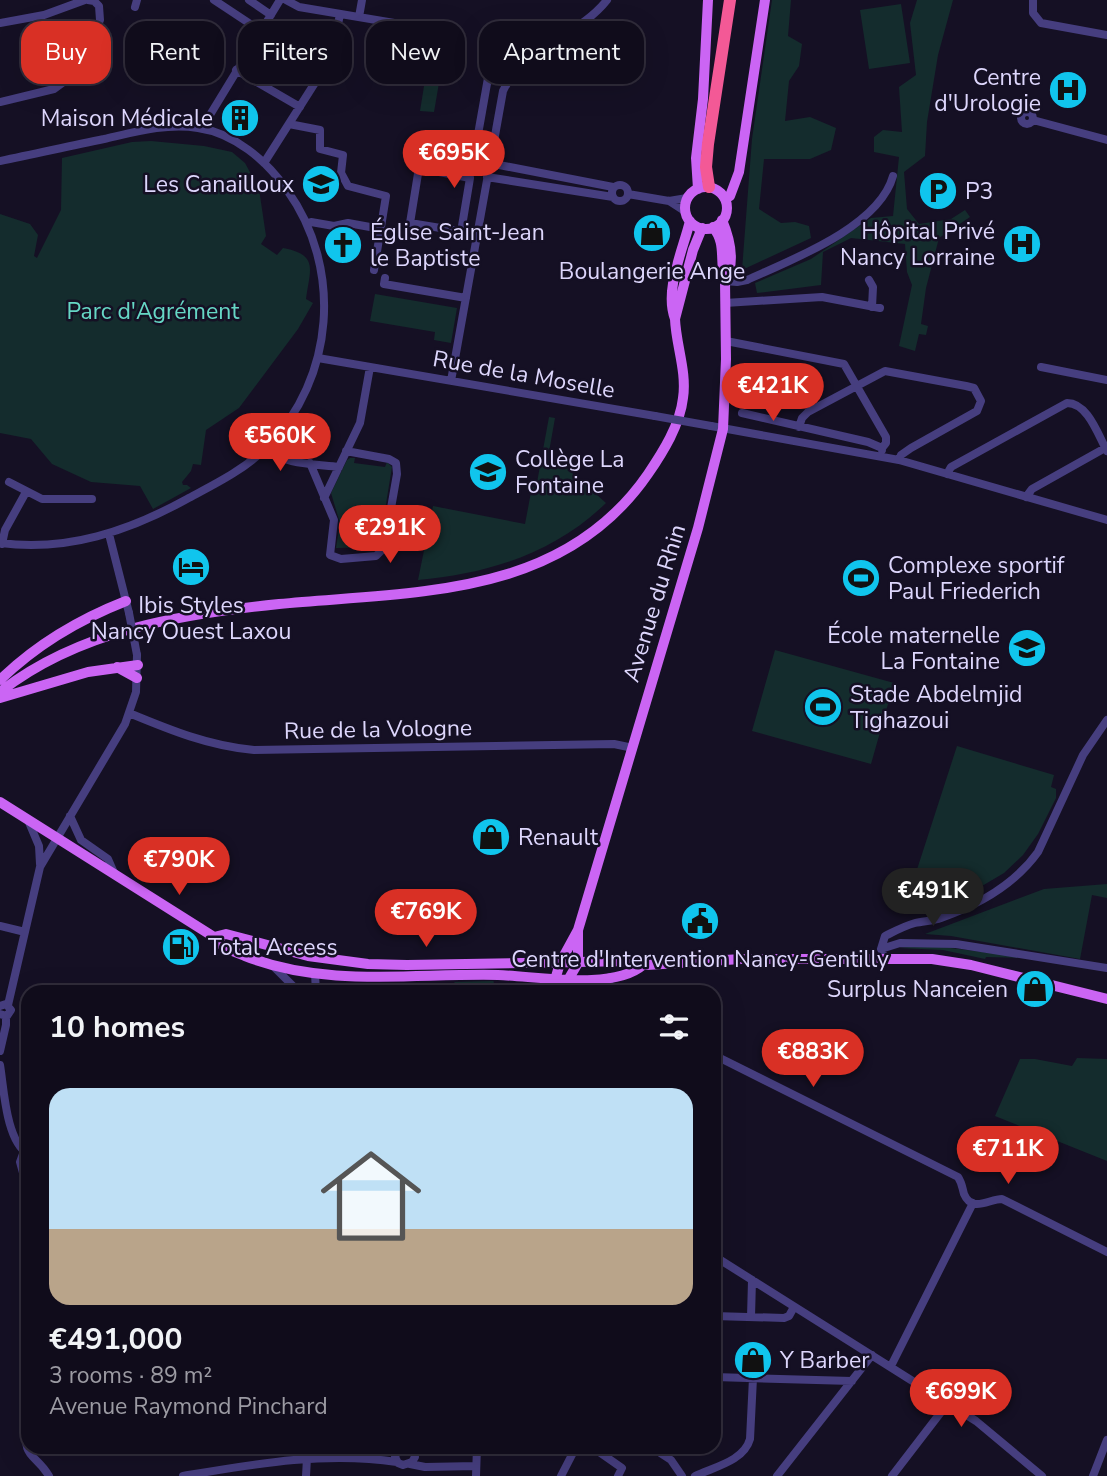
<!DOCTYPE html>
<html lang="en">
<head>
<meta charset="utf-8">
<style>
  body { margin:0; font-family:"Nunito Sans",sans-serif; background:#1e1a28; color:#f1f3f6; height:100vh; display:flex; flex-direction:column; font-size:26px; white-space:nowrap }
  * { box-sizing:border-box; margin:0 }
  p { font-size:23px; color:#9c9ba3 }
  .icon { flex:none; width:38px; height:38px; fill:none; stroke:currentColor; stroke-width:2; stroke-linecap:round; stroke-linejoin:round }
  .map { position:relative; flex:1; overflow:hidden }
  .drawer { position:absolute; left:21px; top:985px; width:700px; height:469px; display:flex; flex-direction:column; background:#100c1b; border-radius:21px; box-shadow:0 7px 28px #0002,0 0 0 2px #302c3a }
  .drawer>* { flex:none }
  .banner { position:absolute; left:21px; top:21px; width:700px; height:63px; display:flex; gap:14px }
  .price { position:absolute; translate:-50% -60px; padding:0 16px; border-radius:24px; background:#d93025; color:#fff; font-size:23px; line-height:46px; filter:drop-shadow(0 2px 4px #0008) }
  .price::after { content:''; position:absolute; left:50%; top:42px; width:21px; height:16px; margin-left:-10px; background:inherit; clip-path:polygon(0 0,100% 0,50% 100%) }
  .price.current { background:#222; color:#fff }
  ul { padding:0; list-style:none }
  li { display:grid; align-content:center; gap:14px; height:371px; padding:0 28px }
  li span { display:grid; place-items:center; height:217px; border-radius:21px; color:#555 }
  li>.icon { margin-inline-start:auto }
  span .icon { width:126px; height:126px; fill:#fffc; stroke-width:1 }
  li b { font-size:30px }
  h2 { display:flex; justify-content:space-between; align-items:center; height:84px; padding:0 28px; font-size:30px }
  .tag { padding:0 24px; border-radius:21px; background:#100c1b; box-shadow:0 7px 28px #0002,0 0 0 2px #302c3a; font-size:24px; line-height:63px }
  .tag.current { background:#d93025; color:#fff }
  .map>svg:first-child { display:block }
</style>
</head>
<body>
<div class="map">
<svg width="1107" height="1476" viewBox="0 0 1107 1476">
  <rect width="100%" height="100%" fill="#151024"/>
  <!-- green -->
  <path fill="#142c2d" d="M772,0H791L788,36L802,44L799,66L789,81L785,121L810,117L836,128L831,150L810,159H764L759,209L781,223L795,222L809,226L811,238L742,270L752,139Z
    M917,0H953L938,55L927,122L925,156L904,172L907,209L919,224L951,219L965,210L970,217L939,238L926,288L921,324L928,326L926,335L919,334L915,351L899,346L912,285L907,272L905,244L851,238L823,252L821,285L757,293L755,283L811,259L871,218L893,216L899,157L874,152V137L883,130L902,132L899,87L916,75L910,23Z
    M901,4L910,63L869,69L860,10Z
    M401,59L424,63L419,86L397,82Z
    M425,80L439,83L434,112L420,111Z
    M151,141L204,146L232,152L245,163L259,189L266,236L261,244L277,255L283,248C319,255 310,269 306,299L313,303L298,329L239,408L206,430L201,465L193,464L191,471L182,482L183,485H187L191,488L153,509L140,486L91,482L52,464L31,439L0,433V214L30,224L38,235L34,256L37,258L61,210L62,158L132,142Z
    M375,294L457,308L451,343L434,340L435,332L370,321Z
    M549,417L555,418L549,452L606,503C555,553 488,574 418,580L433,506L525,524L532,487L536,488Z
    M350,458H355L354,463L385,467L387,462L392,467L379,547L336,548L340,523L331,493L347,460Z
    M775,650L894,683L871,764L752,731Z
    M957,746L1054,775L1051,787L1056,789V798L1038,834L1023,855L1004,873L982,886V888H911Z
    M1107,884V898L1092,895L1080,959L951,936L925,934L1044,889Z
    M921,946L943,947L1031,958L986,957L985,959L943,950L899,948Z
    M454,982L493,981L494,982L490,991L476,990L463,992Z
    M1077,1058L1107,1059V1161L995,1116L1020,1059H1035L1072,1066Z"/>
  <g fill="none" stroke-linecap="round" stroke-linejoin="round">
    <!-- minor -->
    <path stroke="#463e7f" stroke-width="8" d="M214,0L261,31
      M249,0L271,15
      M286,0L299,7L418,27
      M1033,0V13L1041,23L1107,35
      M135,7L137,0
      M359,17L362,0
      M0,23L44,15L85,0
      M236,70L300,107
      M0,102L54,89L73,75L81,64L100,20L99,6L94,1L88,0
      M1021 118a6 6 0 1 1 12 0a6 6 0 1 1-12 0Z
      M1033,120L1107,140
      M289,124L320,130V149L343,155L341,173L348,186L386,196L374,270
      M202,128L280,0
      M474,157L488,78L495,68L517,52
      M0,161C35,154 69,146 104,139C135,132 166,123 198,128C234,133 266,160 287,190C343,268 335,378 267,447C244,470 215,484 187,499C129,531 67,552 0,543
      M264,163L332,56L340,14
      M489,163L613,187
      M419,168L470,178L461,232
      M487,177L613,197
      M612 193a8 8 0 1 1 16 0a8 8 0 1 1-16 0Z
      M628,194L669,201L687,198
      M669,201L686,212
      M307,224L311,222L334,226L348,223L381,229
      M477,234L410,223L422,149L490,160
      M385,278L384,284L466,298
      M869,280L873,287L872,307
      M725,281L737,282L747,280C791,260 879,227 893,176
      M725,303L822,297L880,308
      M726,341L844,364L886,437V443L882,448
      M318,358L655,416
      M1041,367L1107,380
      M451,381L503,91C523,48 579,36 607,0
      M742,413L868,442L882,448V450
      M711,426L899,460L1107,520
      M799,427L802,418L808,412L885,371L966,386L974,388L981,401L977,411L911,448L901,455L899,460
      M265,448C282,465 316,464 339,467
      M310,463L334,520L330,555L341,559L376,556L384,548L397,474L396,463L389,459L346,451
      M947,474L951,467L1067,403C1088,403 1098,435 1107,451
      M9,482L42,499H92
      M1026,497L1032,489L1107,447
      M324,498L360,423L370,367
      M109,534L129,613
      M2,544L5,530L26,492
      M129,713C170,730 209,746 254,750L614,744L633,748
      M70,816L81,840L108,859L115,875
      M28,820L39,846L40,864
      M0,926L25,932
      M881,949L900,943L956,944L1107,968
      M885,958L881,949L885,936C895,931 904,926 915,923C923,921 933,921 941,918C978,905 1015,884 1038,852L1083,755L1107,720
      M273,966L299,992
      M315,974L316,992
      M555,992L568,980L586,992
      M608,992L610,977
      M8,1005L40,867L125,724L136,692L137,655
      M0,1006L6,1004L11,1010L7,1016L0,1014
      M0,1051L6,1025V1017
      M714,1055L958,1177C962,1183 962,1187 964,1194C972,1213 989,1199 1002,1199L1107,1252
      M0,1065C4,1089 6,1141 28,1154
      M24,1151L20,1162L28,1191
      M714,1256L976,1421L1042,1476
      M714,1316L784,1318L789,1316L794,1307
      M751,1317L752,1280
      M891,1366L973,1203
      M714,1377L852,1381
      M28,1424C21,1460 35,1452 49,1476
      M399,1447L395,1457L398,1463L403,1465L412,1462L415,1457L413,1451
      M592,1447L622,1468L618,1476
      M651,1447L671,1460L682,1476
      M410,1464L425,1467L476,1466
      M183,1476C254,1464 325,1451 397,1462
      M306,1476L307,1458
      M476,1476L477,1447
      M561,1476L576,1447
      M695,1476C714,1467 744,1461 750,1439L753,1378
      M777,1476L872,1355
      M892,1476L948,1403
      M1093,1476L1107,1440"/>
    <!-- major -->
    <path stroke="#cb65f4" stroke-width="10" d="M685 208a21 21 0 1 1 42 0a21 21 0 1 1-42 0Z
      M698,189L696,158L703,99L708,0
      M725,199L730,196L739,172L765,0
      M722,220C730,239 736,262 725,281
      M675,319L693,250L702,228
      M117,667L137,678
      M0,680C36,645 80,619 126,601
      M0,692C79,630 182,614 279,604C414,591 562,599 648,474C663,452 680,425 683,398C687,372 676,345 675,319C664,290 683,250 690,221
      M0,698L88,672L138,665
      M0,802L214,937C222,948 232,951 245,956C325,988 414,973 498,975C536,976 613,991 643,965
      M214,937L226,934L308,956L368,964L407,965L633,961L647,965L741,959H932L971,965L1107,999
      M555,980L560,963L578,930L698,528L723,429L726,359L725,281C719,261 727,244 713,227
      M568,980L578,963V930"/>
    <!-- highway -->
    <path stroke="#f35996" stroke-width="12" d="M709,187L706,167L708,144L730,0"/>
    <!-- minor-bridge -->
    <path stroke="#463e7f" stroke-width="8" d="M655,416L711,426
      M129,613L137,655"/>
  </g>
  <!-- icons -->
  <defs>
    <g id="hospital-disc" transform="scale(2.0125)"><circle r="9.5" fill="#10c5ed" stroke="#151024"/><path d="M-5-5h3v3.5h4V-5h3V5h-3V1.5h-4V5h-3Z" fill="#111"/></g>
    <g id="building-disc" transform="scale(2.0125)"><circle r="9.5" fill="#10c5ed" stroke="#151024"/><path d="M-4-6H4V6H1V3H-1V6H-4ZM-2.5-4.3h1.7v1.8h-1.7ZM.8-4.3h1.7v1.8H.8ZM-2.5-1h1.7V.8h-1.7ZM.8-1h1.7V.8H.8Z" fill="#111"/></g>
    <g id="school-disc" transform="scale(2.0125)"><circle r="9.5" fill="#10c5ed" stroke="#151024"/><path d="M0-5L7-2L0 1L-7-2ZM-4 1L0 2.5L4 1V4Q0 6-4 4Z" fill="#111"/></g>
    <g id="parking-disc" transform="scale(2.0125)"><circle r="9.5" fill="#10c5ed" stroke="#151024"/><path d="M-3.5-5.5H1a3.5 3.5 0 0 1 0 7H-1V5.5H-3.5ZM-1-3.4V-.6H.8a1.4 1.4 0 0 0 0-2.8Z" fill="#111"/></g>
    <g id="shop-disc" transform="scale(2.0125)"><circle r="9.5" fill="#10c5ed" stroke="#151024"/><path d="M-5-2.5h2.3a2.7 3.5 0 0 1 5.4 0H5L5.5 6h-11ZM-1.5-2.5h3a1.5 2.3 0 0 0-3 0Z" fill="#111"/></g>
    <g id="church-disc" transform="scale(2.0125)"><circle r="9.5" fill="#10c5ed" stroke="#151024"/><path d="M-1.2-6h2.4v3.5h3.3v2.4h-3.3V6h-2.4V-.1h-3.3v-2.4h3.3Z" fill="#111"/></g>
    <g id="hotel-disc" transform="scale(2.0125)"><circle r="9.5" fill="#10c5ed" stroke="#151024"/><path d="M-6-4.5h1.5V1H6V5H4.5V3h-9V5H-6ZM-4 0a1.8 1.8 0 1 1 3.6 0ZM.5 0V-2.5h3Q6-2.5 6 0Z" fill="#111"/></g>
    <g id="stadium-disc" transform="scale(2.0125)"><circle r="9.5" fill="#10c5ed" stroke="#151024"/><path d="M0-5a6.5 5 0 1 0 0 10a6.5 5 0 1 0 0-10ZM-3.5-1.8h7v3.6h-7Z" fill="#111"/></g>
    <g id="civic-disc" transform="scale(2.0125)"><circle r="9.5" fill="#10c5ed" stroke="#151024"/><path d="M-.6-6.5H3V-4.5H.6V-3L4-1V1h2V6H-6V1h2V-1L-.6-3ZM-1.2 2.5V6h2.4V2.5Z" fill="#111"/></g>
    <g id="fuel-disc" transform="scale(2.0125)"><circle r="9.5" fill="#10c5ed" stroke="#151024"/><path d="M-5.5-6h7V0h2V4h1.3V-2.5L3-4.5l.8-.8L6-3V5H2.5V1h-1V6h-7ZM-4.2-4.7v3.2H.2V-4.7Z" fill="#111"/></g>
  </defs>
  <g fill-rule="evenodd">
    <use href="#hospital-disc" x="1068" y="90"/>
    <use href="#building-disc" x="240" y="118"/>
    <use href="#school-disc" x="321" y="184"/>
    <use href="#parking-disc" x="938" y="191"/>
    <use href="#shop-disc" x="652" y="233"/>
    <use href="#hospital-disc" x="1022" y="244"/>
    <use href="#church-disc" x="343" y="245"/>
    <use href="#school-disc" x="488" y="472"/>
    <use href="#hotel-disc" x="191" y="567"/>
    <use href="#stadium-disc" x="861" y="578"/>
    <use href="#school-disc" x="1027" y="648"/>
    <use href="#stadium-disc" x="823" y="707"/>
    <use href="#shop-disc" x="491" y="837"/>
    <use href="#civic-disc" x="700" y="921"/>
    <use href="#fuel-disc" x="181" y="947"/>
    <use href="#shop-disc" x="1035" y="989"/>
    <use href="#shop-disc" x="753" y="1360"/>
  </g>
  <g text-anchor="middle" stroke-width="5" stroke-linejoin="round" paint-order="stroke">
    <!-- poi labels -->
    <g font-size="23" fill="#ddd6fc" stroke="#151024" text-anchor="start">
      <text x="1041" y="85" text-anchor="end">Centre<tspan x="1041" dy="26">d'Urologie</tspan></text>
      <text x="213" y="126" text-anchor="end">Maison Médicale</text>
      <text x="294" y="192" text-anchor="end">Les Canailloux</text>
      <text x="965" y="199">P3</text>
      <text x="995" y="239" text-anchor="end">Hôpital Privé<tspan x="995" dy="26">Nancy Lorraine</tspan></text>
      <text x="370" y="240">Église Saint-Jean<tspan x="370" dy="26">le Baptiste</tspan></text>
      <text x="652" y="279" text-anchor="middle">Boulangerie Ange</text>
      <text x="515" y="467">Collège La<tspan x="515" dy="26">Fontaine</tspan></text>
      <text x="888" y="573">Complexe sportif<tspan x="888" dy="26">Paul Friederich</tspan></text>
      <text x="191" y="613" text-anchor="middle">Ibis Styles<tspan x="191" dy="26">Nancy Ouest Laxou</tspan></text>
      <text x="1000" y="643" text-anchor="end">École maternelle<tspan x="1000" dy="26">La Fontaine</tspan></text>
      <text x="850" y="702">Stade Abdelmjid<tspan x="850" dy="26">Tighazoui</tspan></text>
      <text x="518" y="845">Renault</text>
      <text x="208" y="955">Total Access</text>
      <text x="700" y="967" text-anchor="middle">Centre d'Intervention Nancy-Gentilly</text>
      <text x="1008" y="997" text-anchor="end">Surplus Nanceien</text>
      <text x="780" y="1368">Y Barber</text>
    </g>
    <!-- park labels -->
    <g font-size="23" fill="#66d7c5" stroke="#151024">
      <text x="153" y="319">Parc d'Agrément</text>
    </g>
    <!-- street labels -->
    <g font-size="23" fill="#ddd6fc" stroke="#151024">
      <text transform="translate(524 374) rotate(10)" y="8">Rue de la Moselle</text>
      <text transform="translate(654 603) rotate(-73)" y="8">Avenue du Rhin</text>
      <text transform="translate(378 729) rotate(-1)" y="8">Rue de la Vologne</text>
    </g>
  </g>
</svg>
<b class="price" style="left:454px;top:190px">€695K</b>
<b class="price" style="left:773px;top:423px">€421K</b>
<b class="price" style="left:280px;top:473px">€560K</b>
<b class="price" style="left:390px;top:565px">€291K</b>
<b class="price" style="left:179px;top:897px">€790K</b>
<b class="price current" style="left:933px;top:928px">€491K</b>
<b class="price" style="left:426px;top:949px">€769K</b>
<b class="price" style="left:813px;top:1089px">€883K</b>
<b class="price" style="left:1008px;top:1186px">€711K</b>
<b class="price" style="left:961px;top:1429px">€699K</b>
<div class="banner">
<a class="tag current">Buy</a>
<a class="tag">Rent</a>
<a class="tag">Filters</a>
<a class="tag">New</a>
<a class="tag">Apartment</a>
</div>
<section class="drawer">
<h2>10 homes<svg class="icon" aria-label="filters" viewBox="0 0 24 24"><path d="M4 7h16M4 17h16"/><circle cx="9" cy="7" r="2"/><circle cx="15" cy="17" r="2"/></svg></h2>
<ul>
<li><span style="background:linear-gradient(#bfe0f5 65%,#b9a48a 0)"><svg class="icon" aria-label="home" viewBox="0 0 24 24"><path d="M3 11l9-7 9 7M6 9v11h12V9"/></svg></span><div><b>€491,000</b><p>3 rooms · 89 m²</p><p>Avenue Raymond Pinchard</p></div></li>
</ul>
</section>
</div>
</body>
</html>
